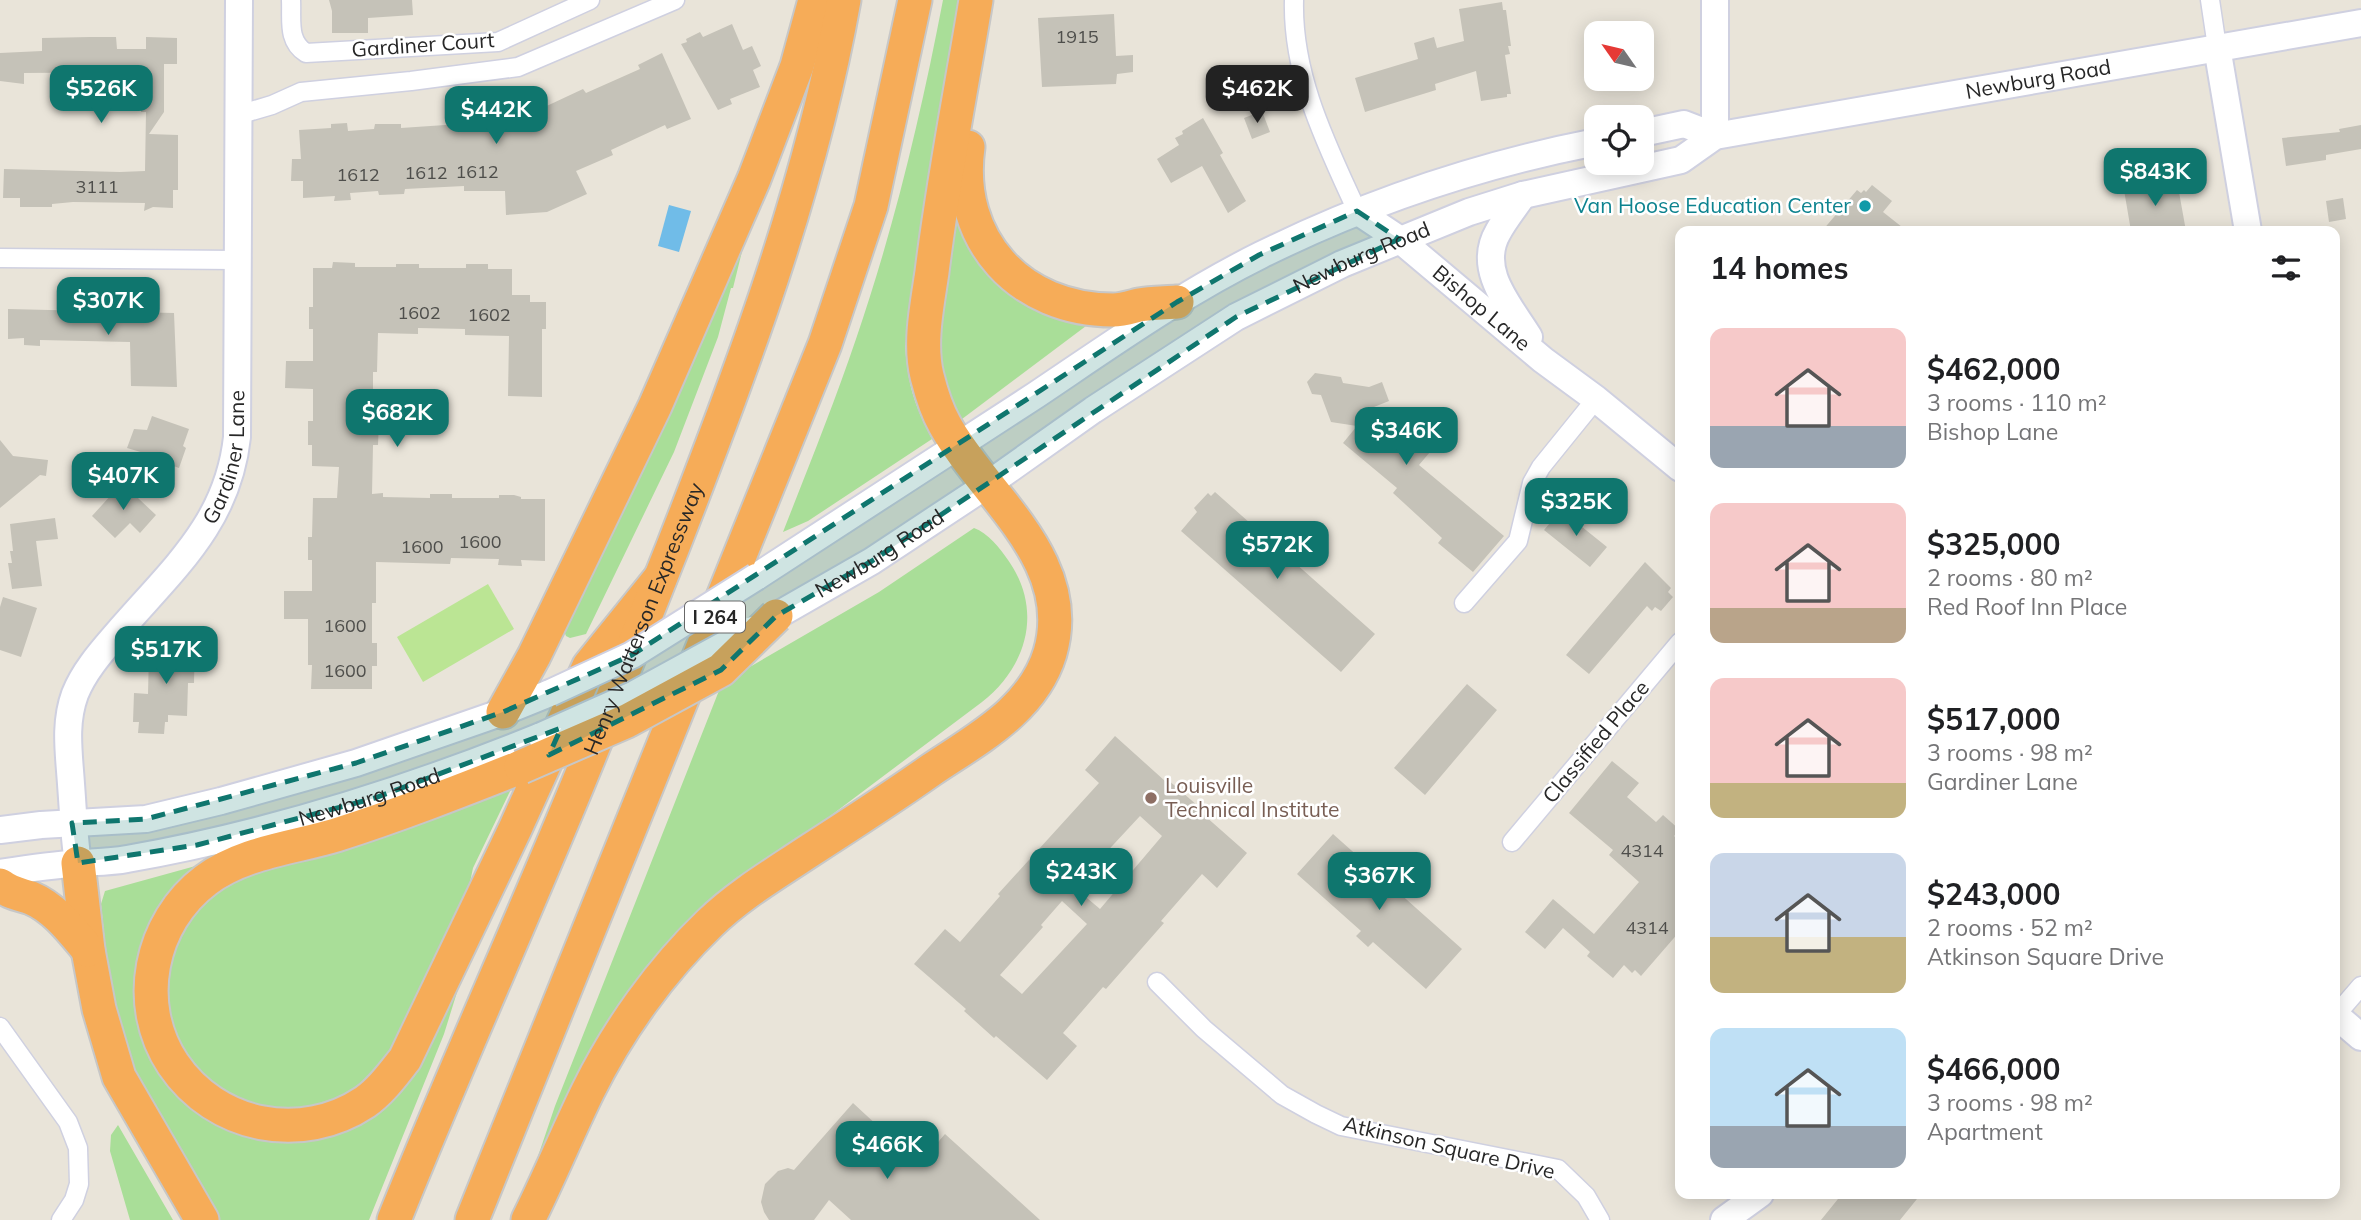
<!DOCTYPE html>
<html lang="en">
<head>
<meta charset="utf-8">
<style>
  body { margin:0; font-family:Mulish,sans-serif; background:#f2f2f2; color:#202124; height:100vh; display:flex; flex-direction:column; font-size:26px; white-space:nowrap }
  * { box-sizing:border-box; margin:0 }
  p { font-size:23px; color:#757577 }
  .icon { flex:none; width:38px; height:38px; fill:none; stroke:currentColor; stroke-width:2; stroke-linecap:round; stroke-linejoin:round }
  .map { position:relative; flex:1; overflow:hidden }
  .panel { position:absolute; left:1675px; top:226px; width:665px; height:973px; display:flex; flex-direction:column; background:#fff; border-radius:14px; box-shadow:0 4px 18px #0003 }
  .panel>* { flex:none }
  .needle { width:46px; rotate:304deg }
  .buttons { position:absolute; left:1584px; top:21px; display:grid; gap:14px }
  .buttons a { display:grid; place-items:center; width:70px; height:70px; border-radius:14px; background:#fff; box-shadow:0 4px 18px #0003; font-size:35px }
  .price { position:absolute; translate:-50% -60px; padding:0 16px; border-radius:14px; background:#0f766e; color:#fff; font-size:23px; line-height:46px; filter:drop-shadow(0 2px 4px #0008) }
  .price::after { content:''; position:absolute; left:50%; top:42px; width:21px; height:16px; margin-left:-10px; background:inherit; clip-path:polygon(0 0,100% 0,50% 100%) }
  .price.current { background:#222; color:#fff }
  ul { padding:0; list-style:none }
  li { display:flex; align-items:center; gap:21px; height:175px; padding:0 35px }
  li span { display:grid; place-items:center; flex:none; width:196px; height:140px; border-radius:14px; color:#555 }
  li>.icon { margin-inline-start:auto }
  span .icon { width:84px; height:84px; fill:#fffc; stroke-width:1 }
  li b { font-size:30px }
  h2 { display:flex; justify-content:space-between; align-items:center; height:84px; padding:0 35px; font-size:30px }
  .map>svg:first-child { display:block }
</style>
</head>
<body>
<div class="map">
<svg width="2361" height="1220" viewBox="0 0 2361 1220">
  <rect width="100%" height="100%" fill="#e9e4d9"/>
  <!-- green -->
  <path fill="#a9de98" d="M943,0H960L905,346C908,385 914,404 932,439L808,521L783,532C808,468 834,404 856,339C894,228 921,115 943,0Z
    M954,214L1090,323L958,422L952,414L934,339Z
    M748,227L733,288H731L718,337L674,452L586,634L570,638L566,636L563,628Z
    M974,528C988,533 1000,548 1008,560C1043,609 1028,666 982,702L749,877L527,1189L555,1106L722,683L879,592Z
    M513,785L473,868L469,887L399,1042L380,1072L344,1100L297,1114L228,1099L180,1053L163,990L178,931L188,915L230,879Z
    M210,862L163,912L167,1074L326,1131L463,973L444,1034L369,1220H217L137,1080L112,1007L101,904L105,891Z
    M118,1125L173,1220H130L110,1151L111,1135Z"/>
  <!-- pitch -->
  <path fill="#bbe594" d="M488,584L514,629L423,682L397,637Z"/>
  <!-- water -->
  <path fill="#70bce8" d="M669,205L691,211L679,252L658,246Z"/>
  <!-- building -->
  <path fill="#c5c2b8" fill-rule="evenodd" d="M329,0H412L413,15L368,18V33H332V11Z
    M1502,2L1503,10H1506L1511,46H1508L1510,54L1505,55L1511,94H1507V97L1481,101L1476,71L1435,84L1436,90L1365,112L1355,78L1418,59L1414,43L1434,37L1437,48L1464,41L1459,9Z
    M1114,14L1116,56L1133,55V72L1117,74L1116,84L1042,87L1038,18Z
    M732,24L743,50L752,46L761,66L753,70L760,87L730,99L732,104L718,110L681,44L687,42L686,39L700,32L703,37Z
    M90,37H116L117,49H146V37L177,38V64H164V112L149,134L178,135V190H173V208L153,207L144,211L145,203L73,202L52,204V207H20V198H3L4,169L120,172L145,171L146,112H141L143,72L24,73V84L0,81V53L42,51V38Z
    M662,53L691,119L667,129L665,125L611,150L613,155L576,171L587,194L547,212L506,215L505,191H464V186L405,189L404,194L379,195L378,191L350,193L351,200L334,201L335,196L303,198V181H291L292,159H301L299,130L331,128V124L347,123L348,131L374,129L375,124H401V128L460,124V119L513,118L509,100L532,94L536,111L583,89L586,93L640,69L638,65Z
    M1262,111L1270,132L1252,139L1244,118Z
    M1203,118L1223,153L1220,155L1246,201L1228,213L1202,166L1171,183L1157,159L1179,145L1175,138L1183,134L1182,131Z
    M2361,125V149L2326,155V160L2286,166L2282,138L2340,132L2339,129Z
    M2177,181L2186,231H2131L2124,190Z
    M1872,185L1892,201L1883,212L1907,231H1822L1857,190L1861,193L1864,190L1866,192Z
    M2343,198L2346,219L2329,222L2326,201Z
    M333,262L355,263V267H396V264H419V268H466V264H488V269H512V295H530V302H546V329H542V397L508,396L509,336L465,335V329L418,328V334L378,333L377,372H373V420H379L378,445H373L372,494L383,493V497L430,498V494H452V498H499V495H514L521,497V499H545V561L521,560L522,566L498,565L499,559L451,558L450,564L376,562V603H372V643H377V666H372V689H311L312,665H308V619H284V591H312V560H308V537H312L313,498H337L339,467L312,466V445H308V421H313V389L285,388L286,361H313V329H309V307H313V268H332Z
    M8,309L174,313L177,387L131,386L130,342L40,340V346L24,345V338L8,339Z
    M1315,373L1341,377L1343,383L1369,387L1382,382L1389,401L1374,407L1413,440L1425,426L1441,439L1419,465L1504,536L1473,572L1438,543L1442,538L1393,493L1397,488L1343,443L1357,426L1331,422L1321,395L1312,394L1307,382Z
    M152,416L189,429L183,446L186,448L179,468L157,460L156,462L142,457L144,453L127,448L134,429L147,430Z
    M0,440L13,456L48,460L46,476L40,475L0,508Z
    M122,483L156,515L140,533L130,523L115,538L92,516Z
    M1215,492L1375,634L1341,672L1181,531L1197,512L1194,508L1208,493L1211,496Z
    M1561,510L1607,547L1590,567L1544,530Z
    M55,518L58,539L36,541L42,586L12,589L8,563H12L10,551H13L10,524Z
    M1645,562L1671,588L1668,592L1673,597L1661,611L1655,607L1652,611L1647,606L1589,674L1566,655Z
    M3,597L37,608L21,657L0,650V607Z
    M176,635H195L194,683H188L187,716L168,715V722H165L164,734L138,733L139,722H133L134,693L148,694L149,653H161V643L175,644Z
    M1467,684L1497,710L1425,795L1394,768Z
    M1115,736L1165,781L1167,779L1198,806L1196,808L1247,853L1217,888L1202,874L1161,921L1164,923L1106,989L1103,987L1063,1033L1077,1046L1047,1080L996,1036L994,1038L964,1011L966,1009L914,964L945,929L960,942L1000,896L998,894L1099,783L1085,770ZM1140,816L1162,836L1100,909L1074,887ZM1062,901L1087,924L1022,994L1000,975L1043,927L1041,925Z
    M1612,761L1639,783L1627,797L1656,822L1663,815L1680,830L1674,836L1680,841V931L1641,976L1635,970L1632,973L1624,965L1613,978L1587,956L1590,952L1563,928L1545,949L1525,932L1553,899L1594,934L1639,882L1609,855L1613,850L1569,813Z
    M1333,834L1462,949L1426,989L1373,942L1368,947L1356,936L1361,931L1297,874Z
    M853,1103L919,1164L945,1134L1040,1220H851L829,1200L814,1220H769L764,1212L761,1202L765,1184L778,1171L788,1168L794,1170Z
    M1842,1194H1921L1900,1220H1821Z"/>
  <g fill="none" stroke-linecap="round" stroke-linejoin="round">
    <!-- street casing -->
    <g stroke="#cfd0e0" stroke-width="21">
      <path id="street" d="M291,0C292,20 287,41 306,53L498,42L590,0
        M1294,0C1292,76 1326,143 1357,211
        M2210,0L2217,47
        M238,115L272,105L301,92L411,81L518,67L675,0
        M0,258L236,260
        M1464,603L1518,541L1532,483L1541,467L1596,399
        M1512,842L1680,642
        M1157,982L1204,1029L1282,1095L1316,1114L1341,1126L1558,1169L1586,1196L1600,1220
        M2336,1015L2361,986
        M0,1027L68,1122L78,1148L79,1184L74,1200L61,1220"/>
    </g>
    <!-- secondary casing -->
    <g stroke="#cfd0e0" stroke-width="30">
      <g id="secondary">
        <path d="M2217,47L2248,231"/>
        <path d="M1642,133L1684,124L1715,136"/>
        <path d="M1715,136V0"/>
        <path d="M1523,195C1515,207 1505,219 1498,232C1476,270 1510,306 1529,337"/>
        <path id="s1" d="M1357,211L1399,239L1543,360L1596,399L1680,468"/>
        <path d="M756,577C849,516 943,456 1036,395C1109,346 1182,294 1261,255C1368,202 1479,165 1596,142"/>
        <path id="s2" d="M776,616L872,561L987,485L1093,410L1236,317L1342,264L1469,212L1523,195L1681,160L1715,136L2361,23"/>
        <path d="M0,830L41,825L146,819L221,801L356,763L503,712L550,693"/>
        <path id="s3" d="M78,863C74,837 73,810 71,784C69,753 64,724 75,694C85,669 104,649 121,629C174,568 228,522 237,437L239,0"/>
        <path id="s4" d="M0,873C26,869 53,865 79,863C95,862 112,862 127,859C269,834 408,790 541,736"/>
        <path d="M2334,1014L2361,1037"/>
        <path d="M1724,1220L1760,1194"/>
      </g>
    </g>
    <!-- highway casing -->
    <g stroke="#c7c7c7" stroke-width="37">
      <g id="highway">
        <path d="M968,147C955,240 1020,310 1113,310C1122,310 1131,307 1139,305C1151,303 1164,303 1177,302"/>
        <path d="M503,712L534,656L655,406L754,179L797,66L815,0"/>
        <path d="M521,767C460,791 399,815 336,835C293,848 243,852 206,880C150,922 133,1004 173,1064C216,1128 302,1144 365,1102C381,1091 393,1074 405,1059L515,829L589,666L660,578"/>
        <path d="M78,863L88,950L99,1009L119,1077L202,1220"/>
        <path d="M0,885C10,893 19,894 31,898C55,908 72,931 88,950"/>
        <path id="s5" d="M394,1220C454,1070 521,923 582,774C613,699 642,624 672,549C742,370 810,190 844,0"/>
        <path d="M472,1220L825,344L871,206L915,0"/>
        <path d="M528,1220C549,1178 567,1134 588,1091C618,1030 661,970 710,923C739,895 773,875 806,853C848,826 890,799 931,770C977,739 1033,710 1050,653C1077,560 985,497 945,425C937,411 931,392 927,376C919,343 927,306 932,272C943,181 961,91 976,0"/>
      </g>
    </g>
    <!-- street -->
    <use href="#street" stroke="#fff" stroke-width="18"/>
    <!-- secondary -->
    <use href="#secondary" stroke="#fff" stroke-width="26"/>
    <!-- highway -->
    <use href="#highway" stroke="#f6ac58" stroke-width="33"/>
    <!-- secondary-bridge casing -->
    <g stroke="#cfd0e0" stroke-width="30" stroke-linecap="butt">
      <path id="secondary-bridge" d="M550,693L632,655L756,577
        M541,736L635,694L752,630"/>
    </g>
    <!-- highway-bridge casing -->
    <g stroke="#c7c7c7" stroke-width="37" stroke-linecap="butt">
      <path id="highway-bridge" d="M521,767L627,721L721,670L776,616"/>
    </g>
    <!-- secondary-bridge -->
    <use href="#secondary-bridge" stroke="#fff" stroke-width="26"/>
    <!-- highway-bridge -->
    <use href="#highway-bridge" stroke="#f6ac58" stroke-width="33"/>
  </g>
  <!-- marked area -->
  <path fill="#0f766e" fill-opacity="0.2" stroke="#0f766e" stroke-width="5" stroke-dasharray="14 9" stroke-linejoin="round" d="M1357,211L1399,239L1236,317L872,561L776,616L721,670L549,755L561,728L375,798L197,845L78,863L72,823L146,819L356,763L503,712L632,655L1177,302L1259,255Z"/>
  <!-- markers -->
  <circle fill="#0f9aa8" stroke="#fff" stroke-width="2.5" cx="1865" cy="206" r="7"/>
  <circle fill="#8d6e63" stroke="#fff" stroke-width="2.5" cx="1151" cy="798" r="7"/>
  <g text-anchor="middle" stroke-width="5" stroke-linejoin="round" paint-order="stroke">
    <!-- number labels -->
    <g font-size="18" fill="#4e4e4b">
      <text x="1077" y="43">1915</text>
      <text x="477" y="178">1612</text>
      <text x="426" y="179">1612</text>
      <text x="358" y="181">1612</text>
      <text x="97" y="193">3111</text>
      <text x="419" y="319">1602</text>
      <text x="489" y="321">1602</text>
      <text x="480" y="548">1600</text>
      <text x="422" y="553">1600</text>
      <text x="345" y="632">1600</text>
      <text x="345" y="677">1600</text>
      <text x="1642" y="857">4314</text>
      <text x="1647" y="934">4314</text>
    </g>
    <!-- shield labels -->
    <rect fill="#fff" stroke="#686868" stroke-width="2" x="685" y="601.5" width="60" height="31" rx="5"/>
    <g font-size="19" font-weight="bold" fill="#272727">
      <text x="715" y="624">I 264</text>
    </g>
    <!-- street labels -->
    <g font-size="21" fill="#272727" stroke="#fff">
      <text transform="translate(423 45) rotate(-4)" y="7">Gardiner Court</text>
      <text dy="7" stroke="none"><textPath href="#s2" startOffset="1393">Newburg Road</textPath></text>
      <text dy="7" stroke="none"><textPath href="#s2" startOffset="688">Newburg Road</textPath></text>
      <text dy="7" stroke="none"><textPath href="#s1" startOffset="158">Bishop Lane</textPath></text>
      <text dy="7" stroke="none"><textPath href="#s3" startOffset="457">Gardiner Lane</textPath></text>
      <text dy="7" stroke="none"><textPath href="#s2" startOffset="121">Newburg Road</textPath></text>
      <text dy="7" stroke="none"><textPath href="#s5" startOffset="651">Henry Watterson Expressway</textPath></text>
      <text transform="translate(1596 742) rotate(-50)" y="7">Classified Place</text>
      <text dy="7" stroke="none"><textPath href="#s4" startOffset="378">Newburg Road</textPath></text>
      <text transform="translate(1449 1148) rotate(13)" y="7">Atkinson Square Drive</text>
    </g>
    <!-- culture labels -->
    <g font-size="21" fill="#0d838f" stroke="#fff" text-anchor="end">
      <text x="1851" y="213">Van Hoose Education Center</text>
    </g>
    <!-- education labels -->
    <g font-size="21" fill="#785e54" stroke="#fff" text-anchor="start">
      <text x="1165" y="793">Louisville<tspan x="1165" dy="24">Technical Institute</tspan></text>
    </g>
  </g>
</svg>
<div class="buttons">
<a><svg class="needle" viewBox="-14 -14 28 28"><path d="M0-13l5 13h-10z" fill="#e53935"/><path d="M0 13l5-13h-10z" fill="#757577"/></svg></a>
<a><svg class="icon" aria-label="locate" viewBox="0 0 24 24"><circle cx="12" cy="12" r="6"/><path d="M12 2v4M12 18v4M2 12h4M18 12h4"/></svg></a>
</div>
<b class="price" style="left:101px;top:125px">$526K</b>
<b class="price current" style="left:1257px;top:125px">$462K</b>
<b class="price" style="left:496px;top:146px">$442K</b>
<b class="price" style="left:2155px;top:208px">$843K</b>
<b class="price" style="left:108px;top:337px">$307K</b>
<b class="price" style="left:397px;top:449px">$682K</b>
<b class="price" style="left:1406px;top:467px">$346K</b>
<b class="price" style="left:123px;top:512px">$407K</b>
<b class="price" style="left:1576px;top:538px">$325K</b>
<b class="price" style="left:1277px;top:581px">$572K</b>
<b class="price" style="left:166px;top:686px">$517K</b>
<b class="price" style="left:1081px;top:908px">$243K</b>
<b class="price" style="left:1379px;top:912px">$367K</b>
<b class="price" style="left:887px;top:1181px">$466K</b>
<section class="panel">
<h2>14 homes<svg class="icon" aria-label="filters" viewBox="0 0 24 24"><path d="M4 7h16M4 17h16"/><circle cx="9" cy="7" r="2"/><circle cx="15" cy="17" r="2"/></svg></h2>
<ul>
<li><span style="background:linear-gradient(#f6c9c9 70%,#9aa5b1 0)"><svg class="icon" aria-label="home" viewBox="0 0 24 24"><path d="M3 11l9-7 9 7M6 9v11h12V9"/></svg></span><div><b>$462,000</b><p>3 rooms · 110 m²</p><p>Bishop Lane</p></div></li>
<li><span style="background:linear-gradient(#f6c9c9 75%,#b9a48a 0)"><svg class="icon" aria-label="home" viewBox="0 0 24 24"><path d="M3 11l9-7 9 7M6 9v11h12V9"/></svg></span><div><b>$325,000</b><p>2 rooms · 80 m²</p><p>Red Roof Inn Place</p></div></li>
<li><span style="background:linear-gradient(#f6c9c9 75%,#c2b280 0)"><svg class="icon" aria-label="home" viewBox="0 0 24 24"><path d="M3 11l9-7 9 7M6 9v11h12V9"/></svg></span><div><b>$517,000</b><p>3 rooms · 98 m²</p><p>Gardiner Lane</p></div></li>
<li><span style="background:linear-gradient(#c9d6e8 60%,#c2b280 0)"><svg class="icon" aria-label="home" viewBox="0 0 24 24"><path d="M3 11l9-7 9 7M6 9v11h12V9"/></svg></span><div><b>$243,000</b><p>2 rooms · 52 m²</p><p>Atkinson Square Drive</p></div></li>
<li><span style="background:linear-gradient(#bfe0f5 70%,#9aa5b1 0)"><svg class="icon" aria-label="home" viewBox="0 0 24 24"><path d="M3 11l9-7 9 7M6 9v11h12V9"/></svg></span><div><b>$466,000</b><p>3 rooms · 98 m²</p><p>Apartment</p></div></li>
</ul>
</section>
</div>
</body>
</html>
